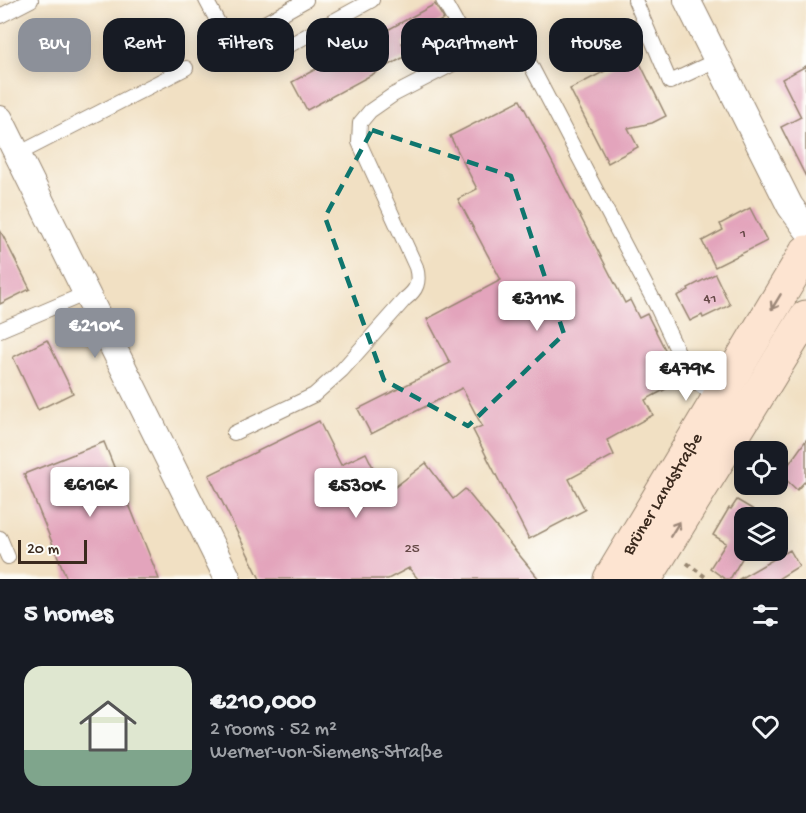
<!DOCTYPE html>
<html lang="en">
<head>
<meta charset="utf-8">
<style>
  body { margin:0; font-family:"Gochi Hand",sans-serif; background:#242831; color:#f1f3f6; height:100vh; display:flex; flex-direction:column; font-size:22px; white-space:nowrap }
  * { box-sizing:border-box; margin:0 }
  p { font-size:20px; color:#9ea1a6 }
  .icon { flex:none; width:33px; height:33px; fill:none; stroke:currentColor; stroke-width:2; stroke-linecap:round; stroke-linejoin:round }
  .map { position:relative; height:579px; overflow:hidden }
  .side { display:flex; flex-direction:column; background:#171b24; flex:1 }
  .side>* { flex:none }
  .guide { position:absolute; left:18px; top:18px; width:771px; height:54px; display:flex; gap:12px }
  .controls { position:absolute; left:734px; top:441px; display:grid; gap:12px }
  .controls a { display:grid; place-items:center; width:54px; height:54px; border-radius:12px; background:#171b24; box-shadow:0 3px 15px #0003; font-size:30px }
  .scale { position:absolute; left:18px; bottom:15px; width:69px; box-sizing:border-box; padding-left:6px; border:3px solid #3b2a1e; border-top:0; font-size:16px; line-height:21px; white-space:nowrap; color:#3b2a1e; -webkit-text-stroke:4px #fdfcf7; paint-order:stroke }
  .price { position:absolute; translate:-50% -51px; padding:0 14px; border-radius:6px; background:#fff; color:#222; font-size:20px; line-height:39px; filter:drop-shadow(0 2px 3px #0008) }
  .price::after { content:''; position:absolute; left:50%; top:36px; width:18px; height:14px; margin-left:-9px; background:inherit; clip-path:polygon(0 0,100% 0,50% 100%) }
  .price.on { background:#8c9099; color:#fff }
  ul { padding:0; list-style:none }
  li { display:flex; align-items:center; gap:18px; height:150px; padding:0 24px }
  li+li { border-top:2px solid #363941 }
  li span { display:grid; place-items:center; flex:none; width:168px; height:120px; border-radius:18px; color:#555 }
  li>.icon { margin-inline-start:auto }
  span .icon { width:72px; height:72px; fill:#fffc; stroke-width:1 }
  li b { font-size:26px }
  h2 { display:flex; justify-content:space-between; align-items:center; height:72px; padding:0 24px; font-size:26px }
  .chip { padding:0 21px; border-radius:18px; background:#171b24; box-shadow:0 3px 15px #0003; font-size:21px; line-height:54px }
  .chip.on { background:#8c9099; color:#fff }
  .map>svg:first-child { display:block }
</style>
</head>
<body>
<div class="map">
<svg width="806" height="579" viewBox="0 0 806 579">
  <rect width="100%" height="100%" fill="#fdfcf7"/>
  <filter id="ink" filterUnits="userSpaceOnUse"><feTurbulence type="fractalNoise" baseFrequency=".0167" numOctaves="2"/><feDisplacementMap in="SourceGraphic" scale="12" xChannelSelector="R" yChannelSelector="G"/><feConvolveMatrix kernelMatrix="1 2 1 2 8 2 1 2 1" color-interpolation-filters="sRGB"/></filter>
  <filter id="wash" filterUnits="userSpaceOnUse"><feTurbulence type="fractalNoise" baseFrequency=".008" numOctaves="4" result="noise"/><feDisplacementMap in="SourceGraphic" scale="24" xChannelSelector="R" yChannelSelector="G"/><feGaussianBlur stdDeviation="1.35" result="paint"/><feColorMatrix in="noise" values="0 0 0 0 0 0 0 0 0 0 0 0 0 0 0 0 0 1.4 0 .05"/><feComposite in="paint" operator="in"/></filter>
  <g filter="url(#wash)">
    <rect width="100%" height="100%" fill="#f1e0c3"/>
    <g id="blocks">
      <!-- building -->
      <path fill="#e3a4bc" d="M435,4L444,19L402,43L408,55L307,110L292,82Z
        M636,55L666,116L652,123L628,128L638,147L608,163L570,89Z
        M806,66V177L781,127L801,117L782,79Z
        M520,100L625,303L630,300L639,318L647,314L681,381L645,400L653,415L607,440L614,455L569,479L585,510L529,539L473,430L482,426L462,388L371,434L358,409L450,363L427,319L501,280L458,199L477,189L450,136Z
        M750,208L767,241L715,267L702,241L723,230L720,224Z
        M0,230L30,289L0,304Z
        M715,274L730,305L703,318L702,315L690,321L677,296L689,290L688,288Z
        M47,340L73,393L38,410L13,357Z
        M319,421L341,465L366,453L386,494L426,463L453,499L465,489L539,579H418L409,568L388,579H260L209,475Z
        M806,440V480L797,490L781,475Z
        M104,442L159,579H67L24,474Z
        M737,500L764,516L744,518V550H747L730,579H725L710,568L726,543L713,535L729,508L731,509Z
        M790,550L799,566L778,579H739Z"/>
    </g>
  </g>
  <g filter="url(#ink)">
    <use href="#blocks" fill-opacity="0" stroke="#968570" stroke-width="1.5"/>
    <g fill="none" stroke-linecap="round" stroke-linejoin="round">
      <!-- service casing -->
      <g stroke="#968570" stroke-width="16">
        <path id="service" d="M206,0L229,43L306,0
          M443,0L457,25L468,38L513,47L529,62L656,305L685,367L699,384L718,399
          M635,0L670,82L717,60
          M0,16L31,0
          M288,46L372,0
          M18,154L186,68
          M0,330L87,293
          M234,433L314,395L342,370L405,299C417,290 420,282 416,267L359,142L360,123L370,111L393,95L455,63L480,42
          M0,538L8,557"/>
      </g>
      <!-- minor casing -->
      <g stroke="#968570" stroke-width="28">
        <path id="minor" d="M687,0L790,206L806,228
          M0,119L228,579"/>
      </g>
      <!-- secondary casing -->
      <g stroke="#968570" stroke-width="35">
        <g id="secondary">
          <path id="s1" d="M610,579L806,252"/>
          <path d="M645,579L806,317"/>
        </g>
      </g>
      <!-- path -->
      <path stroke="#968570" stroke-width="4" stroke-dasharray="4.5 4.5" stroke-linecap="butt" d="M687,563L708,579"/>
      <!-- service -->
      <use href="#service" stroke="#fff" stroke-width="14"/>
      <!-- minor -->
      <use href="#minor" stroke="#fff" stroke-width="26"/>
      <!-- secondary -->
      <use href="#secondary" stroke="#fde4d1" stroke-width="33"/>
    </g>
    <!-- one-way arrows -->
    <defs><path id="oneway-shaft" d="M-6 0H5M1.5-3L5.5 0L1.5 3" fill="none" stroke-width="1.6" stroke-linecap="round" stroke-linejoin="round" transform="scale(1.5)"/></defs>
    <g stroke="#9c8778">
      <use href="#oneway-shaft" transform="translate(776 302) rotate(121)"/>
      <use href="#oneway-shaft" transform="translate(675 529) rotate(-58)"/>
    </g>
  </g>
  <!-- marked area -->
  <path fill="none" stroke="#0f766e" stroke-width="4.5" stroke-dasharray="12 8" stroke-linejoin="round" d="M372,130L511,176L564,334L468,426L384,380L325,217Z"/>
  <g text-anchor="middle" stroke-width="5" stroke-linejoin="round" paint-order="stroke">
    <!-- number labels -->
    <g font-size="15" fill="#654846">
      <text x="743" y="237">1</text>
      <text x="710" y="302">41</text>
      <text x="412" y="552">25</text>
    </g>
    <!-- street labels -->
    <g font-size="18" fill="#3b2a1e" stroke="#fdfcf7">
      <text dy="6" stroke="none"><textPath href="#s1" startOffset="100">Brüner Landstraße</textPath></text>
    </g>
  </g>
</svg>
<div class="controls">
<a><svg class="icon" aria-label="locate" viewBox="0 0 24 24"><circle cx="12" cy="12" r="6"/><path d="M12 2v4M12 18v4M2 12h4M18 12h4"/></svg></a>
<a><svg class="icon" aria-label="layers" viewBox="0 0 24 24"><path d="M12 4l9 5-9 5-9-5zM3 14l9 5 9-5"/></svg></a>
</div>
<div class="scale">20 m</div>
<b class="price" style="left:537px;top:332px">€311K</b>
<b class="price on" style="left:95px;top:359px">€210K</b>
<b class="price" style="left:686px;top:402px">€479K</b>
<b class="price" style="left:90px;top:518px">€616K</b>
<b class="price" style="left:356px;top:519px">€530K</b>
<div class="guide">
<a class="chip on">Buy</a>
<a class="chip">Rent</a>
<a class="chip">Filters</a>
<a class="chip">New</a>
<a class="chip">Apartment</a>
<a class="chip">House</a>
</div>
</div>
<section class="side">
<h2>5 homes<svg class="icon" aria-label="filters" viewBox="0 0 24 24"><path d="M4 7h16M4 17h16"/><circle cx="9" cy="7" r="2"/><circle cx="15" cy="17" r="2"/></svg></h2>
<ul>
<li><span style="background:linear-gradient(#dfe7d0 70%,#7fa58c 0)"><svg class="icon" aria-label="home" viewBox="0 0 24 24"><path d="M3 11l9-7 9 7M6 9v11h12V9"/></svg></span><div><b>€210,000</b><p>2 rooms · 52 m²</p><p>Werner-von-Siemens-Straße</p></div><svg class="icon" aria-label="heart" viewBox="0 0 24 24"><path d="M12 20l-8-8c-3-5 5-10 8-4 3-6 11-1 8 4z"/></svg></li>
</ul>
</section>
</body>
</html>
